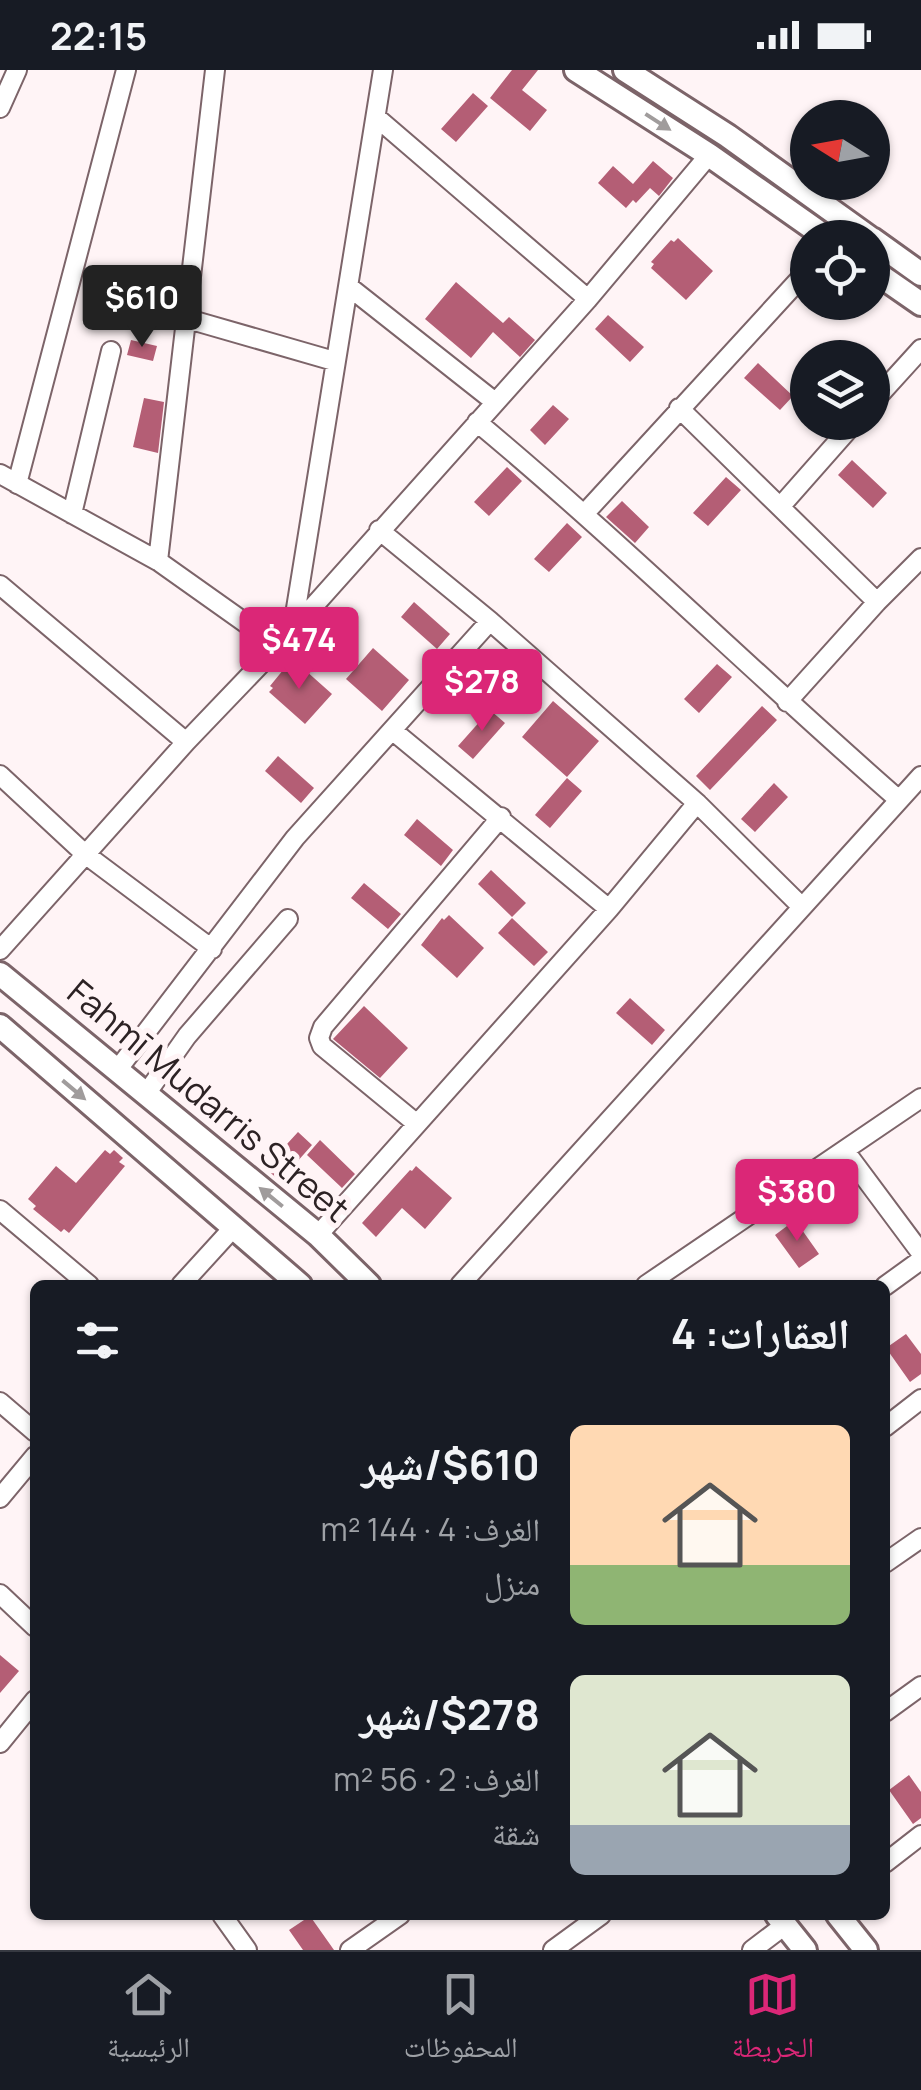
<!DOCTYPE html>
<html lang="ar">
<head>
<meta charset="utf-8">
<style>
  body { margin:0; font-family:Manrope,"Noto Naskh Arabic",sans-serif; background:#242831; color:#f1f3f6; direction:rtl; height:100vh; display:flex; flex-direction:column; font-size:38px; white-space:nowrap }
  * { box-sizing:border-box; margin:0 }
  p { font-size:32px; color:#9ea1a6 }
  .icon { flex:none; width:55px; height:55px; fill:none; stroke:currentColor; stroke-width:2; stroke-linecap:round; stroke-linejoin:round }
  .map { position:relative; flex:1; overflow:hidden; direction:ltr }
  .details { position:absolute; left:30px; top:1210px; width:860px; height:640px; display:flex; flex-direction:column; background:#171b24; border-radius:15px; box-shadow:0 2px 8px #0004; direction:rtl }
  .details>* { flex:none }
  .needle { width:65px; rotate:281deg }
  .controls { position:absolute; left:790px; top:30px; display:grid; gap:20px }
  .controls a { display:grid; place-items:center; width:100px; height:100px; border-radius:50%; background:#171b24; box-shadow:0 2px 8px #0004; font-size:50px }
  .price { position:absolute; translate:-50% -85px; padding:0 22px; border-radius:10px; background:#db2777; color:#fff; font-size:32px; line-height:65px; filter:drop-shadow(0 2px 5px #0008) }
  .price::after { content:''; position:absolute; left:50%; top:60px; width:30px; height:22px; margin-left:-15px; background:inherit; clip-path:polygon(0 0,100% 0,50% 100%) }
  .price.current { background:#222; color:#fff }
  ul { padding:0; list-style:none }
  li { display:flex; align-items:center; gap:30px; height:250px; padding:0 40px }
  li span { display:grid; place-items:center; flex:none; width:280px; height:200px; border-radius:15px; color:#555 }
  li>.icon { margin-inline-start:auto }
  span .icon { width:120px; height:120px; fill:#fffc; stroke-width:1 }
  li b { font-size:42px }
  h2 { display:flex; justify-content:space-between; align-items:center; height:120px; padding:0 40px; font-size:42px }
  .status { display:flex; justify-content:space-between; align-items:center; height:70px; padding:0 50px; background:#171b24; direction:ltr }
  .status svg { height:28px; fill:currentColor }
  .menu { display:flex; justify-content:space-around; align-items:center; height:140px; border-top:2px solid #363941; background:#171b24; font-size:28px; color:#9ea1a6 }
  .menu a { display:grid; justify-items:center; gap:5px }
  .menu .current { color:#db2777 }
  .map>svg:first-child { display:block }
</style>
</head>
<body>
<div class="status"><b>22:15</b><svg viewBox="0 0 49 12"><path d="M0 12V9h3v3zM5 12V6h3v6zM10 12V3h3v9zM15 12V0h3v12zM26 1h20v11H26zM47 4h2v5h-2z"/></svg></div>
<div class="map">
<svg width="921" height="1880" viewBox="0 0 921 1880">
  <rect width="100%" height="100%" fill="#fff4f6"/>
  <!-- building -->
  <path fill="#b45e75" d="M512,0H538L522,20L547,40L530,61L490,28Z
    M473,23L488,36L456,72L441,59Z
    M653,91L673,108L659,126L650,118L636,133L633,130L626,138L598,113L613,96L633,114Z
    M678,168L713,201L686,230L651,198L654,194L651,192L671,170L674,172Z
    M456,212L503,253L509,247L535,270L520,287L493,262L471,288L425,249Z
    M156,229L175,233L174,247L153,243Z
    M608,245L644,277L630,292L595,259Z
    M131,270L157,276L153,291L127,285Z
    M758,293L793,326L780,340L744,308Z
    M144,328L164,332L158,383L133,377Z
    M553,335L569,349L545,375L530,360Z
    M852,390L887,423L873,438L838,405Z
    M507,397L522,411L489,446L474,432Z
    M726,407L741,420L708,456L693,443Z
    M622,431L649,457L635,473L606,447Z
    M567,453L582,467L549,502L534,489Z
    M414,532L450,564L437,579L401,547Z
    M373,578L409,610L382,641L346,609Z
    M296,592L332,624L305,654L269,622L273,618L270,616L288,594L291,597Z
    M717,594L732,607L699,643L684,629Z
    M553,631L599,671L567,707L522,667Z
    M762,636L777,650L710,720L696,706Z
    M490,640L505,653L473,689L458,676Z
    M278,686L314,718L301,733L265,701Z
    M567,708L582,721L550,758L535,745Z
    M774,713L788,727L755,762L741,749Z
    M417,749L453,780L441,796L404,765Z
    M491,800L526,833L512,847L478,814Z
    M364,813L401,844L388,859L351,828Z
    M449,845L484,878L457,908L421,875L442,848L444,850Z
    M512,848L548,882L534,896L498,863Z
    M630,928L665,960L652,975L616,943Z
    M364,936L408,978L380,1008L333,969Z
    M298,1062L312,1075L280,1111L265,1098Z
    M320,1070L355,1104L342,1118L307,1085Z
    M105,1080L110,1084L114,1080L123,1088L119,1092L125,1096L69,1163L64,1159L61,1162L33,1139L36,1136L28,1129L56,1096L76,1113Z
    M416,1096L452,1128L425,1159L402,1138L376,1167L362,1153L410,1100L412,1101Z
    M795,1150L819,1184L799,1198L775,1165Z
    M906,1264L921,1284V1304L910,1312L886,1278Z
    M0,1585L19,1601L0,1623Z
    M909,1705L921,1722V1748L913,1754L889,1720Z
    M310,1846L334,1880H303L289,1860Z"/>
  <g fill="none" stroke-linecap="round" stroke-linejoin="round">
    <!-- minor casing -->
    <g stroke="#7c6469" stroke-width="22">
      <path id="minor" d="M0,38L17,0
        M376,47L588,229
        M348,216L495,332
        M188,249L334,291
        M872,333L921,279
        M679,338L877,532
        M477,352C622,473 757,606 899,730
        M0,404L158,491L278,576
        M17,414L126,0
        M780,437L855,352
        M586,442L808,200
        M72,444L111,281
        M379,460L490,551L697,733L802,837
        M158,491L215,0
        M0,515L186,672
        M293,557L383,0
        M787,632L877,532L921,488
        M392,660L609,839
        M0,705L85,784L212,879
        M0,880L186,672L278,576L588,229L709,85
        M118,999L295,768L490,551
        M146,1024L187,966L288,849
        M417,1054L322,976L319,968L323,957L501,747
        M845,1081L921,1183
        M0,1140L89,1215
        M318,1165L609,839L697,733
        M181,1215L233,1158
        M460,1215L921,706
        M646,1215L921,1028
        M885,1216L921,1190
        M0,1332L35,1362
        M885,1357L921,1329
        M0,1428L35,1386
        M885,1493L921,1468
        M0,1524L35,1557
        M885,1642L921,1616
        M0,1673L35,1630
        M885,1793L921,1765
        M222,1845L247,1880
        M350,1880L400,1845
        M553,1880L601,1845
        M752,1880L785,1855"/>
    </g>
    <!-- tertiary casing -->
    <g stroke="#7c6469" stroke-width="28">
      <path id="tertiary" d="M576,0L709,85L827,168
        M625,0L728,66L870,168
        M872,169L921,204
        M872,200L921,234
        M0,904L318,1165L369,1215
        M0,956L300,1215
        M777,1845L805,1880
        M838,1845L866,1880"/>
    </g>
    <!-- minor -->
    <use href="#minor" stroke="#fff" stroke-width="18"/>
    <!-- tertiary -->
    <use href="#tertiary" stroke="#fff" stroke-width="22"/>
  </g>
  <!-- one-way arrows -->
  <defs><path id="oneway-solid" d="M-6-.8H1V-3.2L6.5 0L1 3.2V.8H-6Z" transform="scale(2.5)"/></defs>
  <g fill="#a09c9c">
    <use href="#oneway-solid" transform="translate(658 52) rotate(33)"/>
    <use href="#oneway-solid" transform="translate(74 1020) rotate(40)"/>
    <use href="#oneway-solid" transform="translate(271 1127) rotate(-141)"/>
  </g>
  <g text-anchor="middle" stroke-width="10" stroke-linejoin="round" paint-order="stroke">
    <!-- street labels -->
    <g font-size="35" fill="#2c2224" stroke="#fff4f6">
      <text transform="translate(208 1031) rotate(40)" y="12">Fahmī Mudarris Street</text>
    </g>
  </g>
</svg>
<div class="controls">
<a><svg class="needle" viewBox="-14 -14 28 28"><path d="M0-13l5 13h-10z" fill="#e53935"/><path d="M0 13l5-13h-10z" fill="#9ea1a6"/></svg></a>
<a><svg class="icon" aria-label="locate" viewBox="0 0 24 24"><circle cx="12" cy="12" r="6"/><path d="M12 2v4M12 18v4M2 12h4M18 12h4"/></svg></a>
<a><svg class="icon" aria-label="layers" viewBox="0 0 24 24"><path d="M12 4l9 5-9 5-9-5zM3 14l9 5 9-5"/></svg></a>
</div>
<b class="price current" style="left:142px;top:280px">$610</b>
<b class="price" style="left:299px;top:622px">$474</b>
<b class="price" style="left:482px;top:664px">$278</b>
<b class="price" style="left:797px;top:1174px">$380</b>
<section class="details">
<h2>العقارات: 4<svg class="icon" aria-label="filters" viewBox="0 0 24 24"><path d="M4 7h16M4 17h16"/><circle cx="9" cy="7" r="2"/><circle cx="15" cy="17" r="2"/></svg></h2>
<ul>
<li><span style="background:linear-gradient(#ffd9b3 70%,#8fb573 0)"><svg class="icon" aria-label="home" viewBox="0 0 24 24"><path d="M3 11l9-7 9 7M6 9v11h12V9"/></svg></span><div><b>$610/شهر</b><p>الغرف: 4 · 144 m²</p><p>منزل</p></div></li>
<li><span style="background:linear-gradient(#dfe7d0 75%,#9aa5b1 0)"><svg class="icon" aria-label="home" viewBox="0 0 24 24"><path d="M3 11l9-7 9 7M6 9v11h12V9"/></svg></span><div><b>$278/شهر</b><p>الغرف: 2 · 56 m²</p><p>شقة</p></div></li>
</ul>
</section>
</div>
<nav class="menu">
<a class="current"><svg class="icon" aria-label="map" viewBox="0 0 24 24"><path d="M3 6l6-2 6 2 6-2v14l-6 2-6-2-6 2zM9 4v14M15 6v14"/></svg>الخريطة</a>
<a><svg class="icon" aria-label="saved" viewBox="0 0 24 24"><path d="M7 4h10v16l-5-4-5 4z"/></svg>المحفوظات</a>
<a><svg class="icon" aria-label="home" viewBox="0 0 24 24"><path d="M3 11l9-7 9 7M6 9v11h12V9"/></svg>الرئيسية</a>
</nav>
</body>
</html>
